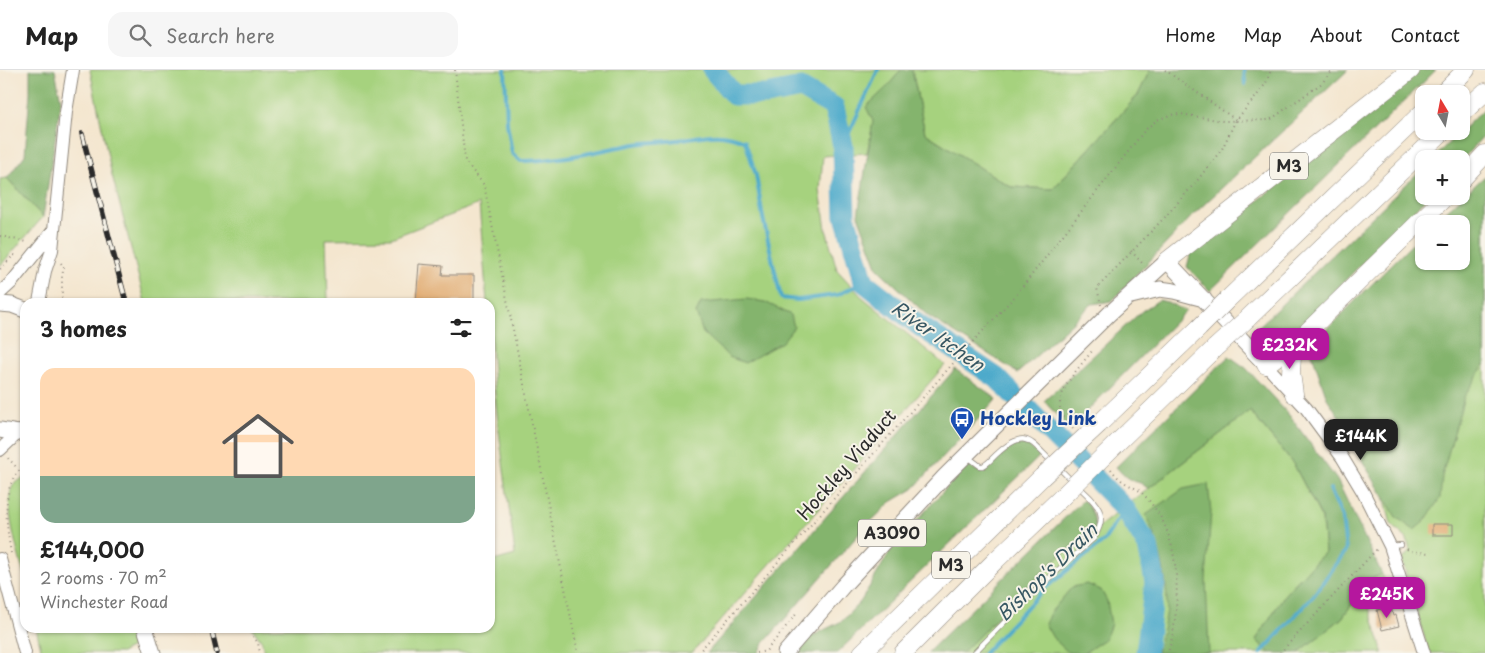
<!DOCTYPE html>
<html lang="en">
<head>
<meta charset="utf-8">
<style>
  body { margin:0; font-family:"Playpen Sans",sans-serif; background:#f6f6f6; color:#222; height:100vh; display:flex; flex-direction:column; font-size:19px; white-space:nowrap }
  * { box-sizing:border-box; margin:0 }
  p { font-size:16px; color:#767676 }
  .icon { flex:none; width:28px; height:28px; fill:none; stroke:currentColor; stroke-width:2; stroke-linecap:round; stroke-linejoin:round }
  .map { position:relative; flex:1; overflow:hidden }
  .drawer { position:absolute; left:20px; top:228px; width:475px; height:335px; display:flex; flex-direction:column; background:#fff; border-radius:15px; box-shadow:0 1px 4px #0004 }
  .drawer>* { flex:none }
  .needle { width:32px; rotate:350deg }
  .tools { position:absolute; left:1415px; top:15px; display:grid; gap:10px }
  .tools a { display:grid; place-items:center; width:55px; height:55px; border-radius:10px; background:#fff; box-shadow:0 1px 4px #0004; font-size:25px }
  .price { position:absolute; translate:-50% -42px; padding:0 11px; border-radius:10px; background:#b5179e; color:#fff; font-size:16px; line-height:32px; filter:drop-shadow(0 1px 2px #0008) }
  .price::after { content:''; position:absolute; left:50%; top:30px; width:15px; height:11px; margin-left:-8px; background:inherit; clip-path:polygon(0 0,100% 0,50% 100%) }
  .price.selected { background:#222; color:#fff }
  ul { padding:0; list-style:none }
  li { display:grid; align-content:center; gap:10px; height:265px; padding:0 20px }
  li span { display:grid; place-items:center; height:155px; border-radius:15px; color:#555 }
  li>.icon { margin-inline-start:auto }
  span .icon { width:90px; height:90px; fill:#fffc; stroke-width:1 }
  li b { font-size:21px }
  h2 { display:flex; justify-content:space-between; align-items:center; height:60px; padding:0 20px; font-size:21px }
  header { display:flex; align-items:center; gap:30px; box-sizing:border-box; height:70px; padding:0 25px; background:#fff; border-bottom:1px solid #e0e0e0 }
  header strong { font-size:24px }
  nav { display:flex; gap:28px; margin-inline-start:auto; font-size:18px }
  .search { width:350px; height:45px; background:#f6f6f6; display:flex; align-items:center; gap:12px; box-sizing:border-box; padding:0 18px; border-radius:15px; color:#767676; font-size:19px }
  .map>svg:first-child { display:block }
</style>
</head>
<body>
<header>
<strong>Map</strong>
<div class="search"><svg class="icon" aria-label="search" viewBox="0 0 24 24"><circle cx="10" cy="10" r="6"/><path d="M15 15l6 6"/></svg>Search here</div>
<nav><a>Home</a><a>Map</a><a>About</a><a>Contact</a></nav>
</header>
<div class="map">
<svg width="1485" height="583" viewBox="0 0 1485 583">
  <rect width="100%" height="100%" fill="#f7f3e8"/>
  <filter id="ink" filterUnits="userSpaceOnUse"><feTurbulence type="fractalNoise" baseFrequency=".02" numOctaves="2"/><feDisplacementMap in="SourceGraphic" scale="10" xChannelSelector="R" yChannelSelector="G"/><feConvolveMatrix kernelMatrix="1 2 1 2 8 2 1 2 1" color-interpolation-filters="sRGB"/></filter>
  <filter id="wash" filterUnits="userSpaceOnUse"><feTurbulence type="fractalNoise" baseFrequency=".0096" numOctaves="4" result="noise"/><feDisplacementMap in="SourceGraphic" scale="20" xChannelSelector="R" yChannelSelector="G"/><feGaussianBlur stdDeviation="1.12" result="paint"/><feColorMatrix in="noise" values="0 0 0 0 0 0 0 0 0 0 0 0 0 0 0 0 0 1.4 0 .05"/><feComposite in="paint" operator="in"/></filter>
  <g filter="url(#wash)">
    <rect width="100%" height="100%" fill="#f4e6cf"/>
    <!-- green -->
    <path fill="#a6d27e" stroke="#687e54" d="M90,0H901C879,27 874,49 867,83L823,86L820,120L826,159L837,200L861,226L945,295L692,583H264L262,572L252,558H490V492L515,485C505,401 490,317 490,232H487L479,134L391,168L326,169L328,232H145L111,101Z
      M912,0H1150L1138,25L1053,119L1011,117L925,63Z
      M7,108L43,147L0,196V109Z
      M1485,127V583H1429L1402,490L1410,481L1407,469L1391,454L1344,264L1424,191H1461V154Z
      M1250,341L1294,395L1322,449L1325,482L1285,524L1256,570L1270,583H962L1054,491Z
      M25,407V508C20,489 0,428 15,413C18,411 22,409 25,407Z
      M1382,504L1394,530L1369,538L1383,583H1298L1342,548L1369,510Z
      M36,558H129L136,575L121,583H42Z"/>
    <!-- forest -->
    <path fill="#84b46d" stroke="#58704c" d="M30,0H55L61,31L43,147L7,108L25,85L30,23Z
      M901,0H912L925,63L1011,117L1053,119L1138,25L1150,0H1348L1194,144L1112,231L1092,234L1018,303L928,246L878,199L858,145L873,51L866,37L887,17Z
      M1420,0H1436L1210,221L1187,197L1191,182L1229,154Z
      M1485,38V64L1461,91V89H1432Z
      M1424,97V126H1428L1288,269L1272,281L1253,262Z
      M1485,106V293L1464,327L1442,406L1440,428L1425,451L1414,460L1396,447L1363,392L1350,363L1327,328L1311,281L1328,258L1424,162V191H1461V154H1432Z
      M747,229L765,232L791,245L794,257L782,272L745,293L729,287L703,263L696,243L701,233Z
      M1159,230L1167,232L1186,241L1069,359L1044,331L1142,241Z
      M1229,286L1246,298L1289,345L1337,410L1382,504L1369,510L1342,548L1298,583H1270L1256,570L1285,524L1325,482L1322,448L1294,395L1250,341L1148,419C1139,409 1134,414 1126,407C1122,404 1119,400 1116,397Z
      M955,299L997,329L913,419L891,432L865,457L764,573L759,583H707Z
      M1022,374L1030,377L1040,386L837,583H792L810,567L842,551L861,531L892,478L967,395L982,403L1011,377Z
      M1208,414L1211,442L1206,510L1209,583H1157C1160,568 1166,552 1167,537C1167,504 1159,475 1146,445L1183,419Z
      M1083,430C1092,439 1094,447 1096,459L1053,491L962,583H927Z
      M1087,514L1101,520L1107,531L1111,554L1105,569L1084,583H1069L1053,568L1045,554L1050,543L1072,517Z"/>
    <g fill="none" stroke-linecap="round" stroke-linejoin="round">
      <!-- stream -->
      <path stroke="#4daacb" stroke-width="4" d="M505,0L507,53L512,83L521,91C560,91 597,81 635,74C649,72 663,72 677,70C706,66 715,60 745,71L756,105L763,148L781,228L798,230L837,225L864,212
        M1244,0L1245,14
        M843,76L878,0
        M984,583L1044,519L1103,472L1125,439
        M1261,583L1314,525L1346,480L1342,447L1330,419"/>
      <!-- river -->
      <path stroke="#4daacb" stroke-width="21" d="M713,0L734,25H766L801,18L834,37L843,76L845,146L864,212L917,254L997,308L1125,439L1148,476L1155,512L1146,583"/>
    </g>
    <g id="blocks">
      <!-- building -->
      <path fill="#e1aa6f" d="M419,194L443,196L442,205H474V232H416Z
        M1432,454H1453V465H1432Z
        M1391,537L1393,546L1396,545L1399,556L1382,560L1377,540Z"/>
    </g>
  </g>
  <g filter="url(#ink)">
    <use href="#blocks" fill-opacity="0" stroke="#90887d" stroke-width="1"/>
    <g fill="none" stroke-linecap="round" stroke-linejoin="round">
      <!-- lane casing -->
      <g stroke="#90887d" stroke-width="6">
        <path id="lane" d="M968,387L980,396H983C989,393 993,387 998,383C1026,358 1030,371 1052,392
          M1058,397L1072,411
          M1391,476L1401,475
          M974,583L1038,518L1094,468C1110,443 1096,433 1078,416"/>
      </g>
      <!-- secondary casing -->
      <g stroke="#90887d" stroke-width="14">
        <path id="secondary" d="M0,223L12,212L53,161
          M39,232L45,201L52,180L66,42L73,0
          M1266,295L1306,338L1342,387L1363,422L1390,476L1424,583
          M0,380L18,363
          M0,489L25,583"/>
      </g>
      <!-- primary casing -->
      <g stroke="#90887d" stroke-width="17">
        <path id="primary" d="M1131,226L1160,219L1174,221L1204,229
          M0,234L12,235L25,240
          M0,360L18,363L25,362
          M145,558L153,583
          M785,583L843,516L944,407L1109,244L1167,191L1266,295"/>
      </g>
      <!-- highway casing -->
      <g stroke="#90887d" stroke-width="19">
        <path id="highway" d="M1442,24L1466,0
          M1461,44L1485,22
          M1461,110L1485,84
          M1167,191L1411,0
          M1227,230L1424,41
          M1247,249L1443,61
          M1266,295L1302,267L1446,126
          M1294,324L1291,303L1292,287L1302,268
          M1099,354L1199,258
          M1117,373L1215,278
          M862,583L1042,407
          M903,583L996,490L1061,428"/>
      </g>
      <!-- path -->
      <path stroke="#90887d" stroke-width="2" stroke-dasharray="1 4" stroke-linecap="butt" d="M455,0L465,91L484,115L578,583
        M1165,0L1236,50
        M0,166L27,172
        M1131,181L1143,194
        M61,193L64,197L62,206V232
        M0,199L14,185L17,186
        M1101,235L1097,218L1165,147L1196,112L1222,79L1236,50L1255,28L1266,13L1271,0
        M1073,359C1070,355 1065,351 1063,347C1050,326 1081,296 1092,281
        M8,388L18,399
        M1111,399C1114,403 1117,407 1121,410C1127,415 1135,417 1141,422C1145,426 1150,431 1153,436C1182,471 1181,542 1168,583
        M1407,479L1410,481L1429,483
        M11,483C6,454 0,412 25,396
        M247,558L258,573L260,583
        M698,583L956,290L1016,225L1145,60L1157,50L1170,45L1181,44L1223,51L1270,50L1322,13L1333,0
        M757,583L766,581L798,542
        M1280,583L1377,479"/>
      <!-- lane -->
      <use href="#lane" stroke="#fff" stroke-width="4.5"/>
      <!-- secondary -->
      <use href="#secondary" stroke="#fff" stroke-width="12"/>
      <!-- primary -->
      <use href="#primary" stroke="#fff" stroke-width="15"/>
      <!-- highway -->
      <use href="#highway" stroke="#fff" stroke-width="18"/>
      <!-- rail casing -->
      <g stroke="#2b2b2b" stroke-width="5.5">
        <path id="rail" d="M82,64L126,232
          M211,558L217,583"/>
      </g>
      <!-- rail -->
      <use href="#rail" stroke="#f7f3e8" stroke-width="4" stroke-dasharray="11" stroke-linecap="butt"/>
      <!-- highway-bridge casing -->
      <g stroke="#90887d" stroke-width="19" stroke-linecap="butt">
        <path id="highway-bridge" d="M1199,258L1227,230
          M1215,278L1247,249
          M1042,407L1099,354
          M1061,428L1117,373"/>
      </g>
      <!-- highway-bridge -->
      <use href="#highway-bridge" stroke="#fff" stroke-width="18"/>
    </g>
  </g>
  <!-- icons -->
  <defs>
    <g id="bus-pin" transform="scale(1.25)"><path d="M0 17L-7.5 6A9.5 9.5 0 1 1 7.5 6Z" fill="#1a4fb4" stroke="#f7f3e8"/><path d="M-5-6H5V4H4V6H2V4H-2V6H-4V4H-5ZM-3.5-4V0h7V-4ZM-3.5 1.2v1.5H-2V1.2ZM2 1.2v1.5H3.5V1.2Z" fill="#fff"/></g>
  </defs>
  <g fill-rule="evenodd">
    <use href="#bus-pin" x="962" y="349"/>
  </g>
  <g text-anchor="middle" stroke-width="4" stroke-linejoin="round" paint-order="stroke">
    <!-- shield labels -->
    <g fill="#f7f3e8" stroke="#686764" stroke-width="1">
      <rect x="1270" y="82.5" width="38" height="27" rx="4"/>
      <rect x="858" y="449.5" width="68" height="27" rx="4"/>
      <rect x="932" y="481.5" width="38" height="27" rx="4"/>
    </g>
    <g font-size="16" font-weight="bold" fill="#2b2b2b">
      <text x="1289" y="102">M3</text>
      <text x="892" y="469">A3090</text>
      <text x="951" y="501">M3</text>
    </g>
    <!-- transit labels -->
    <g font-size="18" font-weight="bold" fill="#164399" stroke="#f7f3e8" text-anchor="start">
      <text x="980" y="355">Hockley Link</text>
    </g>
    <!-- street labels -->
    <g font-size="18" fill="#2b2b2b" stroke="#f7f3e8">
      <text transform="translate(847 395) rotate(-49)" y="6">Hockley Viaduct</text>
    </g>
    <!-- water labels -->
    <g font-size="19" font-style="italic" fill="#375763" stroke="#f7f3e8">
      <text transform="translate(938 266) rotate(35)" y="7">River Itchen</text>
      <text transform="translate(1047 502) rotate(-44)" y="7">Bishop's Drain</text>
    </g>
  </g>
</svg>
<div class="tools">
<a><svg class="needle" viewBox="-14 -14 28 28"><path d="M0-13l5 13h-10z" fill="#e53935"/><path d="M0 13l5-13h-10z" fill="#767676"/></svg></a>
<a>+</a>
<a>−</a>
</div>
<b class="price" style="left:1290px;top:300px">£232K</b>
<b class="price selected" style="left:1361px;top:391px">£144K</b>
<b class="price" style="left:1387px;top:549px">£245K</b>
<section class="drawer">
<h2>3 homes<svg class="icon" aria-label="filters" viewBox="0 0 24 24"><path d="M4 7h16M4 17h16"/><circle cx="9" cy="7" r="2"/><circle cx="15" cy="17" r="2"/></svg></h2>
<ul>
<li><span style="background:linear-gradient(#ffd9b3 70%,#7fa58c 0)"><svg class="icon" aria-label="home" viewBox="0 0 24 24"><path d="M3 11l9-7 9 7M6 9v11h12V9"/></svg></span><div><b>£144,000</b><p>2 rooms · 70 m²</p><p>Winchester Road</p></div></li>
</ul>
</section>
</div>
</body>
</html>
